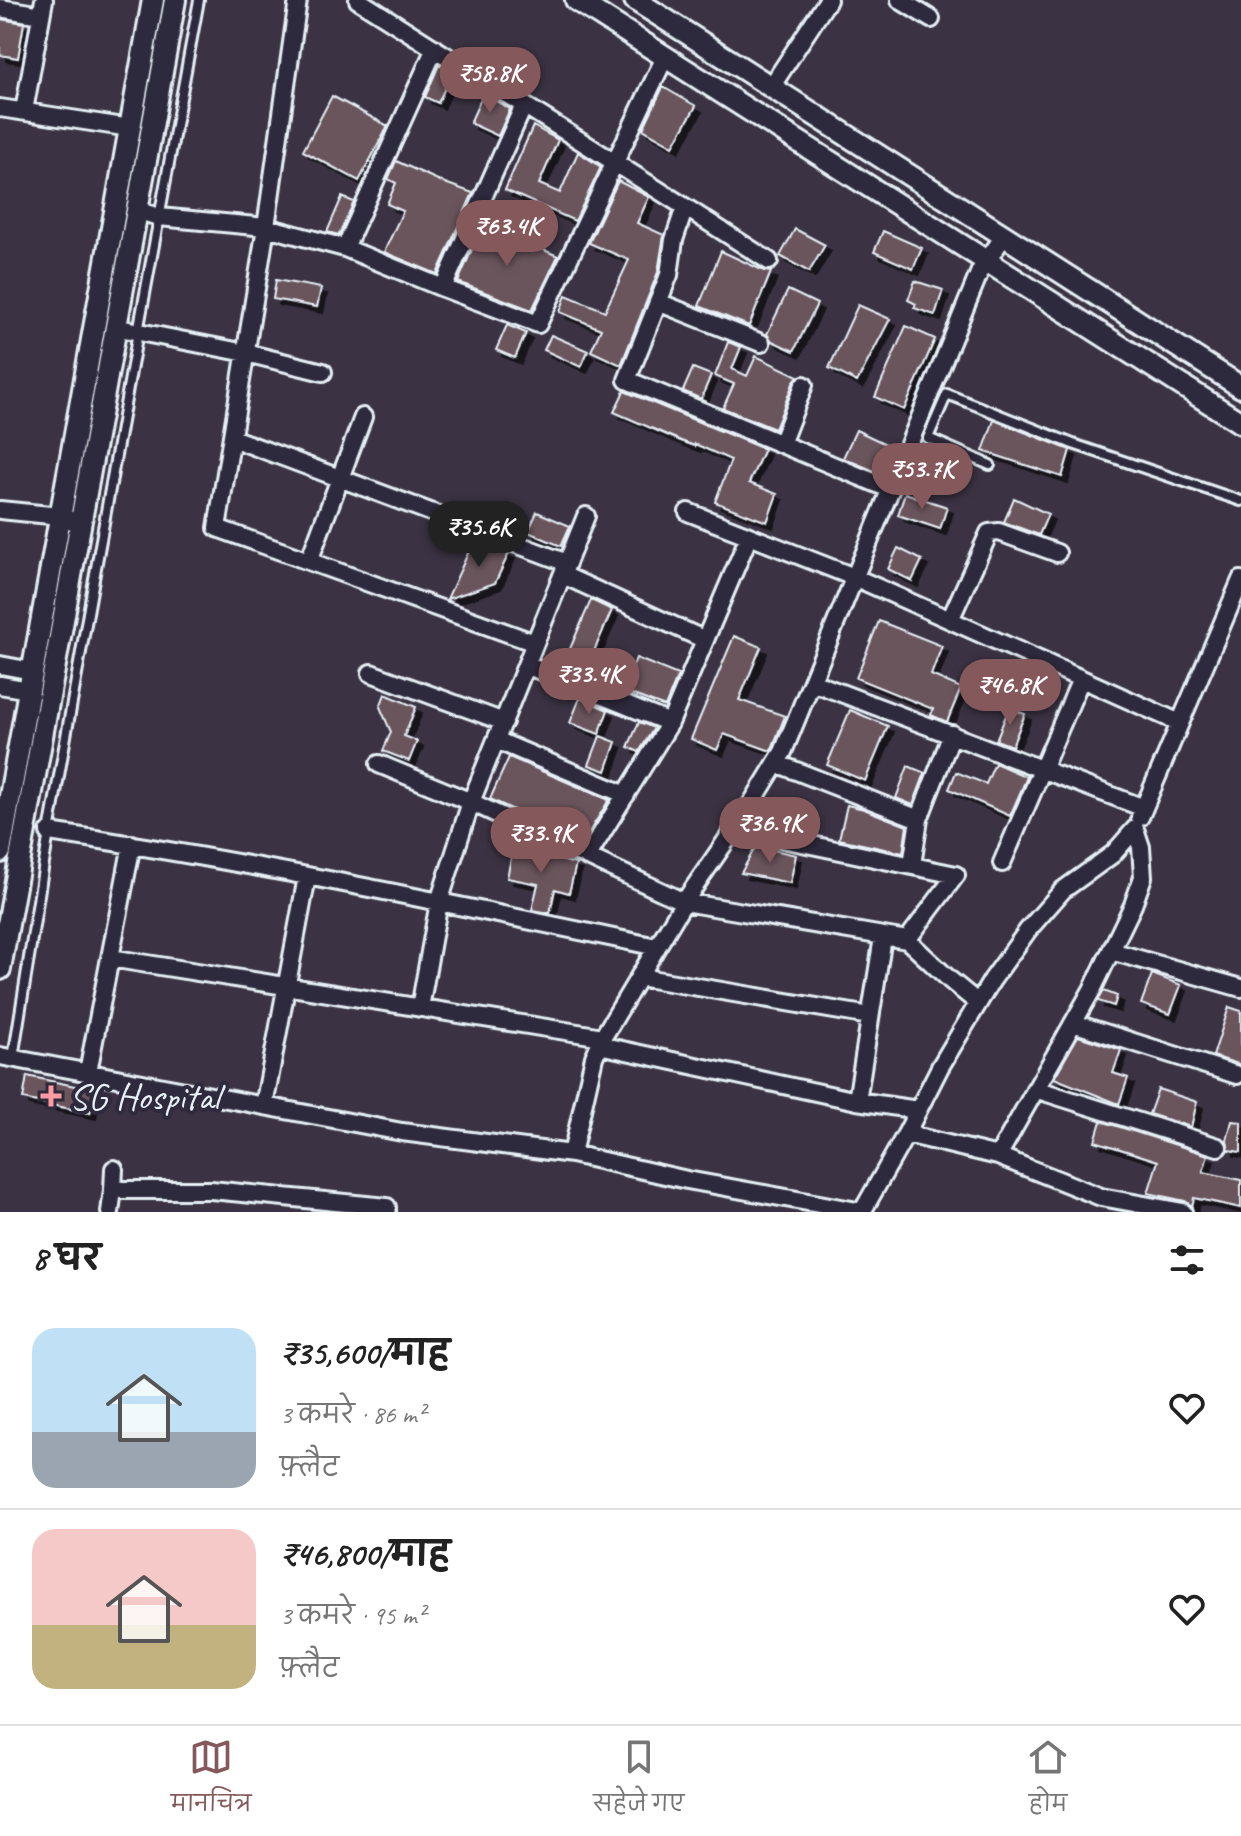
<!DOCTYPE html>
<html lang="hi">
<head>
<meta charset="utf-8">
<style>
  body { margin:0; font-family:Caveat,"Playpen Sans Deva",sans-serif; background:#f2f2f2; color:#222; height:100vh; display:flex; flex-direction:column; font-size:30px; white-space:nowrap }
  * { box-sizing:border-box; margin:0 }
  p { font-size:26px; color:#767676 }
  .icon { flex:none; width:44px; height:44px; fill:none; stroke:currentColor; stroke-width:2; stroke-linecap:round; stroke-linejoin:round }
  .map { position:relative; height:1212px; overflow:hidden }
  .side { display:flex; flex-direction:column; background:#fff; flex:1 }
  .side>* { flex:none }
  .price { position:absolute; translate:-50% -68px; padding:0 18px; border-radius:28px; background:#85585c; color:#fff; font-size:26px; line-height:52px; filter:drop-shadow(0 2px 4px #0008) }
  .price::after { content:''; position:absolute; left:50%; top:48px; width:24px; height:18px; margin-left:-12px; background:inherit; clip-path:polygon(0 0,100% 0,50% 100%) }
  .price.current { background:#222; color:#fff }
  ul { padding:0; list-style:none }
  li { display:flex; align-items:center; gap:24px; height:200px; padding:0 32px }
  li+li { border-top:2px solid #e0e0e0 }
  li span { display:grid; place-items:center; flex:none; width:224px; height:160px; border-radius:24px; color:#555 }
  li>.icon { margin-inline-start:auto }
  span .icon { width:96px; height:96px; fill:#fffc; stroke-width:1 }
  li b { font-size:34px }
  h2 { display:flex; justify-content:space-between; align-items:center; height:96px; padding:0 32px; font-size:34px }
  .menu { display:flex; justify-content:space-around; align-items:center; height:112px; border-top:2px solid #e0e0e0; background:#fff; font-size:22px; color:#767676 }
  .menu a { display:grid; justify-items:center; gap:4px }
  .menu .current { color:#85585c }
  .map>svg:first-child { display:block }
</style>
</head>
<body>
<div class="map">
<svg width="1241" height="1212" viewBox="0 0 1241 1212">
  <defs>
    <filter id="shadow"><feDropShadow dx="6" dy="6" stdDeviation="0" flood-color="#0009"/></filter>
  </defs>
  <rect width="100%" height="100%" fill="#3b3343"/>
  <filter id="ink" filterUnits="userSpaceOnUse"><feTurbulence type="fractalNoise" baseFrequency=".0125" numOctaves="2"/><feDisplacementMap in="SourceGraphic" scale="16" xChannelSelector="R" yChannelSelector="G"/><feConvolveMatrix kernelMatrix="1 2 1 2 8 2 1 2 1" color-interpolation-filters="sRGB"/></filter>
  <g filter="url(#ink)">
    <!-- building -->
    <path fill="#6b555b" stroke="#e8f1f8" stroke-width="2" filter="url(#shadow)" d="M0,19L24,23L18,58L0,55Z
      M439,65L452,73L438,103L425,97Z
      M663,87L696,106L673,146L643,129Z
      M483,94L510,109L498,136L470,123Z
      M332,96L388,126L359,181L303,151Z
      M533,126L558,140L539,184L560,193L578,152L601,167L575,221L505,190Z
      M396,161L442,182L473,193L437,274L384,252L403,211L387,204L396,183L388,179Z
      M618,181L649,197L637,223L664,235L658,272L621,365L591,351L601,329L560,312L566,295L605,311L629,260L589,243Z
      M342,197L354,202L339,235L327,232Z
      M483,224L558,256L532,310L458,282Z
      M795,229L825,245L809,272L780,256Z
      M883,231L922,248L913,269L874,252Z
      M721,251L764,271L771,272L749,326L699,306Z
      M276,280L321,288L317,307L273,299Z
      M915,281L943,290L935,315L914,308L916,304L908,300Z
      M788,290L817,304L794,351L772,341L767,334Z
      M858,305L890,319L857,382L829,368Z
      M507,325L526,333L515,358L496,350Z
      M906,326L935,339L904,410L875,397Z
      M551,335L588,351L581,367L544,350Z
      M728,342L741,347L732,369L747,376L756,356L798,376L794,381L775,429L723,408L734,384L715,376Z
      M693,368L711,375L701,399L683,391Z
      M624,391L764,449L749,483L777,494L767,522L715,502L731,460L695,444V446L681,441L614,412Z
      M994,420L1070,450L1062,477L983,451Z
      M856,430L890,446L877,472L843,458Z
      M905,493L947,507L940,529L898,515Z
      M1014,498L1048,514L1039,535L1004,522Z
      M537,512L570,526L561,546L528,532Z
      M474,540L509,553L495,583L447,599Z
      M898,548L922,560L912,581L888,569Z
      M591,600L612,610L584,674L563,665Z
      M879,621L942,646L931,675L961,688L947,722L931,715L933,709L856,678Z
      M734,636L761,647L739,700L785,716L771,751L724,734L717,750L691,739Z
      M636,658L678,675L665,707L623,691Z
      M385,694L416,707L404,736L417,741L409,761L383,751L391,732L380,707Z
      M580,698L608,710L599,734L570,723Z
      M1009,708L1025,714L1012,746L996,740Z
      M850,710L888,726L865,781L827,765Z
      M639,722L654,728L639,752L628,747Z
      M600,736L616,742L606,771L589,765Z
      M509,757L609,800L583,842L490,799Z
      M995,763L1027,777L1010,816L949,789L956,772L986,784Z
      M908,766L925,773L913,805L896,798Z
      M847,805L864,809L907,826L903,853L839,839Z
      M514,843L530,846L529,852L576,864L569,893L555,889L550,913L532,910L538,884L507,878Z
      M756,846L796,855L790,883L741,873Z
      M1152,974L1181,985L1170,1014L1141,1004Z
      M1104,991L1117,996L1114,1006L1098,1001Z
      M1229,1007L1241,1011V1065L1213,1056Z
      M1078,1036L1121,1050L1113,1073L1128,1078L1119,1104L1054,1078Z
      M27,1076L94,1090L90,1113L23,1099Z
      M1158,1089L1197,1102L1191,1127L1149,1114Z
      M1101,1121L1208,1155L1203,1172L1241,1180V1208L1194,1198L1192,1206L1185,1201L1148,1193L1158,1161L1095,1141Z
      M1232,1121L1241,1122V1152L1228,1150L1227,1140Z"/>
    <g fill="none" stroke-linecap="round" stroke-linejoin="round">
      <!-- service casing -->
      <g stroke="#e8f1f8" stroke-width="14">
        <path id="service" d="M990,465L928,438L947,394L1073,444L1241,501
          M13,1058L49,832L138,332L199,0"/>
      </g>
      <!-- minor casing -->
      <g stroke="#e8f1f8" stroke-width="22">
        <path id="minor" d="M298,0L266,227L217,528L535,643
          M358,0L685,207L674,240L669,275L627,380L890,489
          M900,0L931,19
          M0,8L41,15
          M771,87L828,0
          M0,108L130,128
          M24,111L44,0
          M685,207L769,261
          M136,210L159,217L266,227L345,248L443,288L538,324L665,57
          M345,248L435,48
          M443,288L524,105
          M658,302L761,343
          M114,327L246,353L323,372
          M232,438L567,563
          M781,444L804,385
          M0,510L60,516L70,520
          M688,512L854,577L1180,723
          M309,561L363,417
          M563,575L705,640
          M950,620L989,533L999,532L1057,553
          M0,665L32,671
          M526,665L670,723
          M371,673L504,722
          M812,682L1144,808
          M0,685L29,690
          M496,740L626,795
          M776,763L919,819
          M379,764L471,802L684,902L907,940L950,980L978,1003
          M1140,817L1241,580
          M735,829L956,875L907,940
          M49,832C253,862 455,905 657,947
          M587,857L670,723L749,536
          M1002,863L1081,679
          M912,865L919,819L952,734
          M1111,951L1241,988
          M110,958L603,1037
          M639,977L870,1016
          M420,1008L439,902L471,802L586,516
          M1073,1023L1237,1075
          M599,1045L857,1101L918,1110
          M0,1056L402,1132L572,1154
          M88,1072L132,844
          M1035,1089L1218,1147
          M857,1101L883,937
          M264,1106L307,877
          M906,1134L998,1156L1101,1197L1183,1212
          M113,1190L114,1169
          M110,1212L113,1190H211L387,1207V1212
          M862,1212L906,1134L940,1067L992,980L1028,930L1063,890L1113,854L1135,829L1141,847L1143,877L1133,905L1093,988L998,1156
          M863,1212L687,1180L572,1154L594,1057L603,1037L684,902L750,806L783,752L980,271L1004,236"/>
      </g>
      <!-- tertiary casing -->
      <g stroke="#e8f1f8" stroke-width="26">
        <path id="tertiary" d="M576,0L1241,423
          M635,0L1241,387
          M0,852L153,0
          M0,969L175,0"/>
      </g>
      <!-- service -->
      <use href="#service" stroke="#2f2a3d" stroke-width="8"/>
      <!-- minor -->
      <use href="#minor" stroke="#2f2a3d" stroke-width="16"/>
      <!-- tertiary -->
      <use href="#tertiary" stroke="#2f2a3d" stroke-width="20"/>
    </g>
  </g>
  <!-- markers -->
  <path fill="#ff9aa2" stroke="#2f2a3d" stroke-width="3" d="M47 1084h8v8h8v8h-8v8h-8v-8h-8v-8h8z"/>
  <g text-anchor="middle" stroke-width="8" stroke-linejoin="round" paint-order="stroke">
    <!-- poi labels -->
    <g font-size="38" fill="#e8f1f8" stroke="#2f2a3d" text-anchor="start">
      <text x="69" y="1109">SG Hospital</text>
    </g>
  </g>
</svg>
<b class="price" style="left:490px;top:115px">₹58.8K</b>
<b class="price" style="left:507px;top:268px">₹63.4K</b>
<b class="price" style="left:922px;top:511px">₹53.7K</b>
<b class="price current" style="left:479px;top:569px">₹35.6K</b>
<b class="price" style="left:589px;top:716px">₹33.4K</b>
<b class="price" style="left:1010px;top:727px">₹46.8K</b>
<b class="price" style="left:770px;top:865px">₹36.9K</b>
<b class="price" style="left:541px;top:875px">₹33.9K</b>
</div>
<section class="side">
<h2>8 घर<svg class="icon" aria-label="filters" viewBox="0 0 24 24"><path d="M4 7h16M4 17h16"/><circle cx="9" cy="7" r="2"/><circle cx="15" cy="17" r="2"/></svg></h2>
<ul>
<li><span style="background:linear-gradient(#bfe0f5 65%,#9aa5b1 0)"><svg class="icon" aria-label="home" viewBox="0 0 24 24"><path d="M3 11l9-7 9 7M6 9v11h12V9"/></svg></span><div><b>₹35,600/माह</b><p>3 कमरे · 86 m²</p><p>फ़्लैट</p></div><svg class="icon" aria-label="heart" viewBox="0 0 24 24"><path d="M12 20l-8-8c-3-5 5-10 8-4 3-6 11-1 8 4z"/></svg></li>
<li><span style="background:linear-gradient(#f6c9c9 60%,#c2b280 0)"><svg class="icon" aria-label="home" viewBox="0 0 24 24"><path d="M3 11l9-7 9 7M6 9v11h12V9"/></svg></span><div><b>₹46,800/माह</b><p>3 कमरे · 95 m²</p><p>फ़्लैट</p></div><svg class="icon" aria-label="heart" viewBox="0 0 24 24"><path d="M12 20l-8-8c-3-5 5-10 8-4 3-6 11-1 8 4z"/></svg></li>
</ul>
</section>
<nav class="menu">
<a class="current"><svg class="icon" aria-label="map" viewBox="0 0 24 24"><path d="M3 6l6-2 6 2 6-2v14l-6 2-6-2-6 2zM9 4v14M15 6v14"/></svg>मानचित्र</a>
<a><svg class="icon" aria-label="saved" viewBox="0 0 24 24"><path d="M7 4h10v16l-5-4-5 4z"/></svg>सहेजे गए</a>
<a><svg class="icon" aria-label="home" viewBox="0 0 24 24"><path d="M3 11l9-7 9 7M6 9v11h12V9"/></svg>होम</a>
</nav>
</body>
</html>
